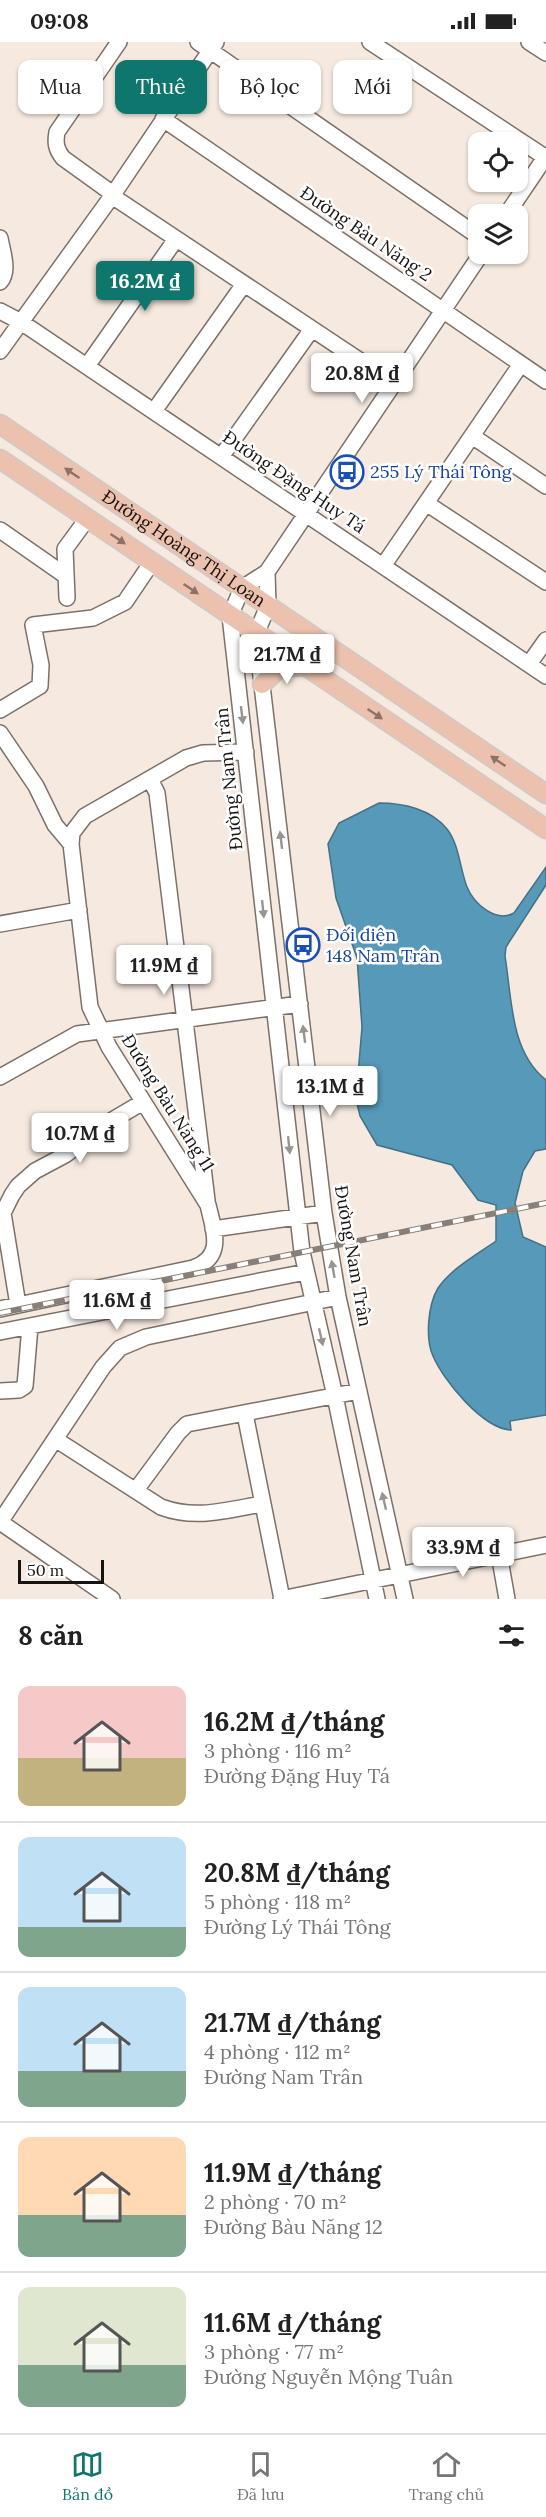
<!DOCTYPE html>
<html lang="vi">
<head>
<meta charset="utf-8">
<style>
  body { margin:0; font-family:Lora,serif; background:#f6f6f6; color:#222; height:100vh; display:flex; flex-direction:column; font-size:22px; white-space:nowrap }
  * { box-sizing:border-box; margin:0 }
  p { font-size:20px; color:#767676 }
  .icon { flex:none; width:33px; height:33px; fill:none; stroke:currentColor; stroke-width:2; stroke-linecap:round; stroke-linejoin:round }
  .map { position:relative; height:1557px; overflow:hidden }
  .side { display:flex; flex-direction:column; background:#fff; flex:1 }
  .side>* { flex:none }
  .hud { position:absolute; left:18px; top:18px; width:510px; height:54px; display:flex; gap:12px }
  .fabs { position:absolute; left:468px; top:90px; display:grid; gap:12px }
  .fabs a { display:grid; place-items:center; width:60px; height:60px; border-radius:12px; background:#fff; box-shadow:0 2px 4px #0004; font-size:30px }
  .scale { position:absolute; left:18px; bottom:15px; width:86px; box-sizing:border-box; padding-left:6px; border:3px solid #171310; border-top:0; font-size:16px; line-height:21px; white-space:nowrap; color:#171310; -webkit-text-stroke:4px #fff; paint-order:stroke }
  .price { position:absolute; translate:-50% -51px; padding:0 14px; border-radius:6px; background:#fff; color:#222; font-size:20px; line-height:39px; filter:drop-shadow(0 2px 3px #0008) }
  .price::after { content:''; position:absolute; left:50%; top:36px; width:18px; height:14px; margin-left:-9px; background:inherit; clip-path:polygon(0 0,100% 0,50% 100%) }
  .price.active { background:#0f766e; color:#fff }
  ul { padding:0; list-style:none }
  li { display:flex; align-items:center; gap:18px; height:150px; padding:0 18px }
  li+li { border-top:2px solid #e0e0e0 }
  li span { display:grid; place-items:center; flex:none; width:168px; height:120px; border-radius:12px; color:#555 }
  li>.icon { margin-inline-start:auto }
  span .icon { width:72px; height:72px; fill:#fffc; stroke-width:1 }
  li b { font-size:26px }
  h2 { display:flex; justify-content:space-between; align-items:center; height:72px; padding:0 18px; font-size:26px }
  .pill { padding:0 21px; border-radius:12px; background:#fff; box-shadow:0 2px 4px #0004; font-size:21px; line-height:54px }
  .pill.active { background:#0f766e; color:#fff }
  .status { display:flex; justify-content:space-between; align-items:center; height:42px; padding:0 30px; background:#fff; direction:ltr }
  .status svg { height:16px; fill:currentColor }
  .tabs { display:flex; justify-content:space-around; align-items:center; height:84px; border-top:2px solid #e0e0e0; background:#fff; font-size:16px; color:#767676 }
  .tabs a { display:grid; justify-items:center; gap:3px }
  .tabs .active { color:#0f766e }
  .map>svg:first-child { display:block }
</style>
</head>
<body>
<div class="status"><b>09:08</b><svg viewBox="0 0 49 12"><path d="M0 12V9h3v3zM5 12V6h3v6zM10 12V3h3v9zM15 12V0h3v12zM26 1h20v11H26zM47 4h2v5h-2z"/></svg></div>
<div class="map">
<svg width="546" height="1557" viewBox="0 0 546 1557">
  <rect width="100%" height="100%" fill="#f6eae0"/>
  <!-- water -->
  <path fill="#5699b8" stroke="#437186" stroke-width="1.5" d="M379,761C403,761 431,767 447,787C459,802 460,827 467,845C474,862 496,881 514,871L546,825V843L506,905L505,914C512,956 510,1010 546,1038V1107L535,1109L523,1129L515,1161L523,1195L546,1205V1373L510,1379L511,1388C483,1387 443,1338 433,1314C425,1296 428,1263 438,1246C452,1226 476,1213 496,1199V1163L478,1158L452,1123L377,1103L360,1074L356,1057L362,985L357,916L336,856L328,802L339,781Z"/>
  <g fill="none" stroke-linecap="round" stroke-linejoin="round">
    <!-- minor casing -->
    <g stroke="#7c7169" stroke-width="18">
      <path id="minor" d="M198,0L478,194
        M370,0L545,115
        M529,0L546,11
        M163,77L546,339
        M113,152L63,116C56,107 55,101 57,90L119,0
        M112,154L395,342
        M507,172L546,114
        M0,196C2,209 10,229 0,240
        M0,269L21,280L546,634
        M0,309L112,154L216,0
        M87,324L176,197
        M154,369L244,242
        M472,394L546,444
        M221,415L312,287
        M426,461L546,540
        M0,488L66,534
        M383,524L521,322
        M267,530L268,564L256,592L324,1171L338,1255L405,1557
        M67,556L65,507L87,477
        M529,622L546,598
        M0,668L40,644L41,623L33,583L93,576L125,560L152,520
        M0,691L36,744L55,783L71,802
        M150,737L157,751L207,1158
        M0,882L79,868
        M0,1035L77,992L300,962
        M213,1187L324,1171
        M18,1263L3,1171L12,1153L18,1144L35,1129L65,1113L104,1083L143,1060
        M0,1267L193,1226C225,1215 214,1189 208,1163L109,1005L90,965L71,802L72,791L85,774L186,716L203,711L246,710
        M0,1290L306,1230
        M0,1349L19,1348L25,1344L30,1284
        M245,1372L282,1557
        M55,1397L161,1465C196,1478 227,1468 262,1462
        M136,1448L178,1391L187,1382L359,1349
        M0,1480L103,1325L120,1306L146,1295L338,1255
        M0,1480L112,1557
        M499,1512L507,1557
        M281,1557L546,1503
        M377,1557L335,1354L302,1210L230,574L242,546L267,530L481,212"/>
    </g>
    <!-- major casing -->
    <g stroke="#cccbca" stroke-width="21">
      <g id="major">
        <path id="s1" d="M0,382L546,752"/>
        <path d="M0,417L546,787"/>
        <path d="M262,642L279,626L304,624"/>
      </g>
    </g>
    <!-- minor -->
    <use href="#minor" stroke="#fff" stroke-width="15"/>
    <!-- major -->
    <use href="#major" stroke="#ecc1ad" stroke-width="18"/>
    <!-- rail casing -->
    <g stroke="#877f78" stroke-width="6">
      <path id="rail" d="M0,1271L546,1161"/>
    </g>
    <!-- rail -->
    <use href="#rail" stroke="#fff" stroke-width="4" stroke-dasharray="11" stroke-linecap="butt"/>
  </g>
  <!-- one-way arrows -->
  <defs><path id="oneway-solid" d="M-6-.8H1V-3.2L6.5 0L1 3.2V.8H-6Z" transform="scale(1.5)"/></defs>
  <g fill="#8c7366">
    <use href="#oneway-solid" transform="translate(72 431) rotate(-146)"/>
    <use href="#oneway-solid" transform="translate(118 497) rotate(34)"/>
    <use href="#oneway-solid" transform="translate(191 547) rotate(34)"/>
    <use href="#oneway-solid" transform="translate(375 672) rotate(34)"/>
    <use href="#oneway-solid" transform="translate(498 719) rotate(-146)"/>
  </g>
  <g fill="#979593">
    <use href="#oneway-solid" transform="translate(242 673) rotate(83)"/>
    <use href="#oneway-solid" transform="translate(281 798) rotate(-97)"/>
    <use href="#oneway-solid" transform="translate(263 867) rotate(84)"/>
    <use href="#oneway-solid" transform="translate(304 992) rotate(-97)"/>
    <use href="#oneway-solid" transform="translate(289 1103) rotate(84)"/>
    <use href="#oneway-solid" transform="translate(333 1227) rotate(-100)"/>
    <use href="#oneway-solid" transform="translate(321 1295) rotate(77)"/>
    <use href="#oneway-solid" transform="translate(384 1459) rotate(-103)"/>
  </g>
  <!-- icons -->
  <defs>
    <g id="bus-ring" transform="scale(1.725)"><circle r="9.5" fill="#fff" stroke="#1a4fb4" stroke-width="1.5"/><path d="M-5-6H5V4H4V6H2V4H-2V6H-4V4H-5ZM-3.5-4V0h7V-4ZM-3.5 1.2v1.5H-2V1.2ZM2 1.2v1.5H3.5V1.2Z" fill="#1a4fb4"/></g>
  </defs>
  <g fill-rule="evenodd">
    <use href="#bus-ring" x="347" y="430"/>
    <use href="#bus-ring" x="303" y="903"/>
  </g>
  <g text-anchor="middle" stroke-width="5" stroke-linejoin="round" paint-order="stroke">
    <!-- street labels -->
    <g font-size="18" fill="#171310" stroke="#fff">
      <text transform="translate(366 192) rotate(34)" y="6">Đường Bàu Năng 2</text>
      <text transform="translate(294 440) rotate(34)" y="6">Đường Đặng Huy Tá</text>
      <text dy="6" stroke="none"><textPath href="#s1" startOffset="222">Đường Hoàng Thị Loan</textPath></text>
      <text transform="translate(229 737) rotate(-96)" y="6">Đường Nam Trân</text>
      <text transform="translate(168 1061) rotate(58)" y="6">Đường Bàu Năng 11</text>
      <text transform="translate(353 1214) rotate(80)" y="6">Đường Nam Trân</text>
    </g>
    <!-- transit labels -->
    <g font-size="18" fill="#164399" stroke="#fff" text-anchor="start">
      <text x="370" y="436">255 Lý Thái Tông</text>
      <text x="326" y="899">Đối diện<tspan x="326" dy="21">148 Nam Trân</tspan></text>
    </g>
  </g>
</svg>
<div class="fabs">
<a><svg class="icon" aria-label="locate" viewBox="0 0 24 24"><circle cx="12" cy="12" r="6"/><path d="M12 2v4M12 18v4M2 12h4M18 12h4"/></svg></a>
<a><svg class="icon" aria-label="layers" viewBox="0 0 24 24"><path d="M12 4l9 5-9 5-9-5zM3 14l9 5 9-5"/></svg></a>
</div>
<div class="scale">50 m</div>
<b class="price active" style="left:145px;top:270px">16.2M ₫</b>
<b class="price" style="left:362px;top:362px">20.8M ₫</b>
<b class="price" style="left:287px;top:643px">21.7M ₫</b>
<b class="price" style="left:164px;top:954px">11.9M ₫</b>
<b class="price" style="left:330px;top:1075px">13.1M ₫</b>
<b class="price" style="left:80px;top:1122px">10.7M ₫</b>
<b class="price" style="left:117px;top:1289px">11.6M ₫</b>
<b class="price" style="left:463px;top:1536px">33.9M ₫</b>
<div class="hud">
<a class="pill">Mua</a>
<a class="pill active">Thuê</a>
<a class="pill">Bộ lọc</a>
<a class="pill">Mới</a>
</div>
</div>
<section class="side">
<h2>8 căn<svg class="icon" aria-label="filters" viewBox="0 0 24 24"><path d="M4 7h16M4 17h16"/><circle cx="9" cy="7" r="2"/><circle cx="15" cy="17" r="2"/></svg></h2>
<ul>
<li><span style="background:linear-gradient(#f6c9c9 60%,#c2b280 0)"><svg class="icon" aria-label="home" viewBox="0 0 24 24"><path d="M3 11l9-7 9 7M6 9v11h12V9"/></svg></span><div><b>16.2M ₫/tháng</b><p>3 phòng · 116 m²</p><p>Đường Đặng Huy Tá</p></div></li>
<li><span style="background:linear-gradient(#bfe0f5 75%,#7fa58c 0)"><svg class="icon" aria-label="home" viewBox="0 0 24 24"><path d="M3 11l9-7 9 7M6 9v11h12V9"/></svg></span><div><b>20.8M ₫/tháng</b><p>5 phòng · 118 m²</p><p>Đường Lý Thái Tông</p></div></li>
<li><span style="background:linear-gradient(#bfe0f5 70%,#7fa58c 0)"><svg class="icon" aria-label="home" viewBox="0 0 24 24"><path d="M3 11l9-7 9 7M6 9v11h12V9"/></svg></span><div><b>21.7M ₫/tháng</b><p>4 phòng · 112 m²</p><p>Đường Nam Trân</p></div></li>
<li><span style="background:linear-gradient(#ffd9b3 65%,#7fa58c 0)"><svg class="icon" aria-label="home" viewBox="0 0 24 24"><path d="M3 11l9-7 9 7M6 9v11h12V9"/></svg></span><div><b>11.9M ₫/tháng</b><p>2 phòng · 70 m²</p><p>Đường Bàu Năng 12</p></div></li>
<li><span style="background:linear-gradient(#dfe7d0 65%,#7fa58c 0)"><svg class="icon" aria-label="home" viewBox="0 0 24 24"><path d="M3 11l9-7 9 7M6 9v11h12V9"/></svg></span><div><b>11.6M ₫/tháng</b><p>3 phòng · 77 m²</p><p>Đường Nguyễn Mộng Tuân</p></div></li>
</ul>
</section>
<nav class="tabs">
<a class="active"><svg class="icon" aria-label="map" viewBox="0 0 24 24"><path d="M3 6l6-2 6 2 6-2v14l-6 2-6-2-6 2zM9 4v14M15 6v14"/></svg>Bản đồ</a>
<a><svg class="icon" aria-label="saved" viewBox="0 0 24 24"><path d="M7 4h10v16l-5-4-5 4z"/></svg>Đã lưu</a>
<a><svg class="icon" aria-label="home" viewBox="0 0 24 24"><path d="M3 11l9-7 9 7M6 9v11h12V9"/></svg>Trang chủ</a>
</nav>
</body>
</html>
